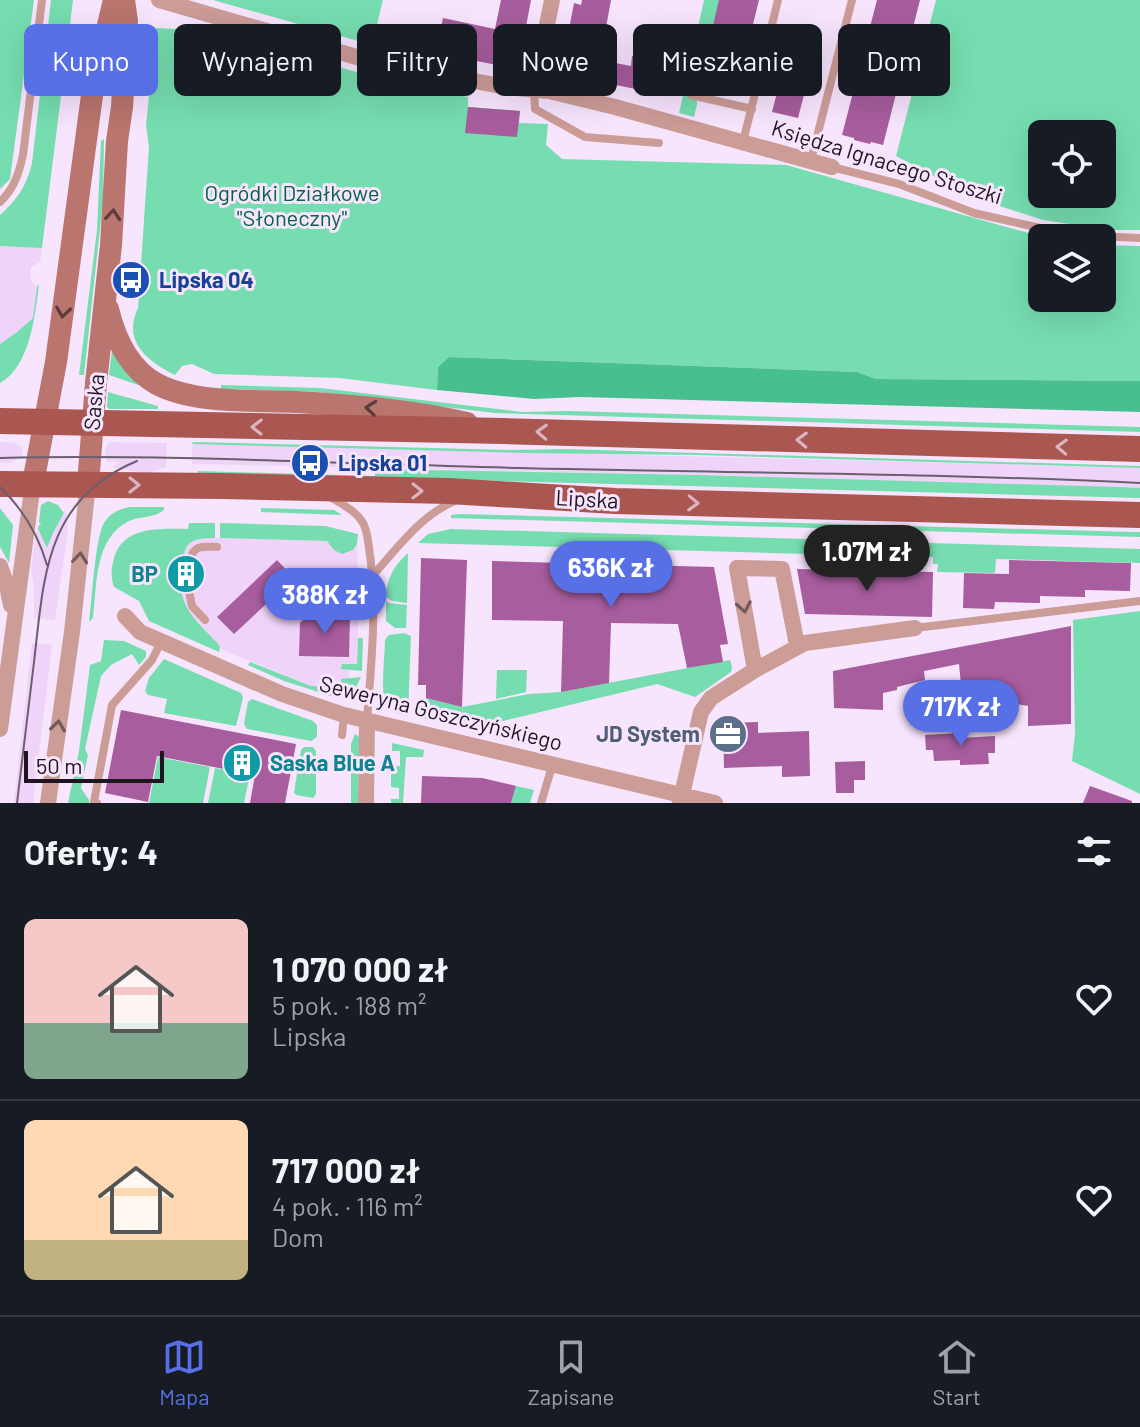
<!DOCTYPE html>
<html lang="pl">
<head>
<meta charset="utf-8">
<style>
  body { margin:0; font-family:Barlow,sans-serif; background:#20242c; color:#f1f3f6; height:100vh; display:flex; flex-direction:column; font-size:30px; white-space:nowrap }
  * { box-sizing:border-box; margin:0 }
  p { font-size:26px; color:#9ea1a6 }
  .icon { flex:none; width:44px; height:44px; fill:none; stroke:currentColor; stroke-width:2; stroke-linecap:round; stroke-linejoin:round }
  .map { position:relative; height:803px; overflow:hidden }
  .panel { display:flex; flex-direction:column; background:#171b24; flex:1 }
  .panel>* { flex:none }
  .top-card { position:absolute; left:24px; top:24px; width:1092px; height:72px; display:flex; gap:16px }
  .tools { position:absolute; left:1028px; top:120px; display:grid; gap:16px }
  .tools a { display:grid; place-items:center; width:88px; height:88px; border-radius:12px; background:#171b24; box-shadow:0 8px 32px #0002; font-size:40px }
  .scale { position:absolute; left:24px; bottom:20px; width:140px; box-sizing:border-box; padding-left:8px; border:4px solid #1e1520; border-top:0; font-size:22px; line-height:28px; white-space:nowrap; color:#1e1520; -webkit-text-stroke:6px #f7e4fd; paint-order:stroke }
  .price { position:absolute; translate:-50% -68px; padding:0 18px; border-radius:28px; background:#5770e6; color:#fff; font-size:26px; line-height:52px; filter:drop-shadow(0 2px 4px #0008) }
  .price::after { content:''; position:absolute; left:50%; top:48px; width:24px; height:18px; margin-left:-12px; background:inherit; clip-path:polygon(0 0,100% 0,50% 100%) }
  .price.active { background:#222; color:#fff }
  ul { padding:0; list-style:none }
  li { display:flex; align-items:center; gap:24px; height:200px; padding:0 24px }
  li+li { border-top:2px solid #363941 }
  li span { display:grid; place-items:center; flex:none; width:224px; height:160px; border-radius:12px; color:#555 }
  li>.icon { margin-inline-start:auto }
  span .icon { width:96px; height:96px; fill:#fffc; stroke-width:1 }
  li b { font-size:34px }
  h2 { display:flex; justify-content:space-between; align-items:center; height:96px; padding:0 24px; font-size:34px }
  .pill { padding:0 28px; border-radius:12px; background:#171b24; box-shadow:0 8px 32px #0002; font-size:28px; line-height:72px }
  .pill.active { background:#5770e6; color:#fff }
  .dock { display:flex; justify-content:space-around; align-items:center; height:112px; border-top:2px solid #363941; background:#171b24; font-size:22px; color:#9ea1a6 }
  .dock a { display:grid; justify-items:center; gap:4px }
  .dock .active { color:#5770e6 }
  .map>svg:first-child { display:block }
</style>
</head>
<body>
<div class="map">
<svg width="1140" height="803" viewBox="0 0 1140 803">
  <rect width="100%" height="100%" fill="#f7e4fd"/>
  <!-- built -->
  <path fill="#f0d3f9" d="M0,246L42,248L40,262L31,267L30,280L37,287L33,318L17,332L0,344Z
    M0,442H13L19,446L23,451L21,457L9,463H0Z
    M109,442L167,443L166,467L147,473L116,468L113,467L120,462H107L105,456V449Z
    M192,444L1118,467L1140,468V488L697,475L192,464Z
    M66,511L68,529L55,620L34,618V587L31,569L37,527L47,547L56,527Z
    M220,538L328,541L334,550H353L357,544L359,595L357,664L349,669V679H341V687L311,686L221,649L218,645L191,614L184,603L181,591L174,579V569H182L185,547L192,541L202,538Z
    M32,643L52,645L33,803H14Z"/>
  <!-- green -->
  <path fill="#76ddb0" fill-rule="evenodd" d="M0,0H34L10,179L0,189Z
    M51,0H73L42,248L0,246V215C17,200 27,185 32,163Z
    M213,0H383L372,45Z
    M704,0H719L738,85L739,82L749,85L748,93L743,96L697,90V104L694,117L679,113Z
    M936,0H1140V230H1109L1043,220L975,198L896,156ZM1102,134V194H1042V134Z
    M156,28L214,31L384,80L468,97V107L520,111L519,123L548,124L546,145L562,159L786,165L1046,238H1042V298H1102V245L1140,246V381L876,379L857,372L449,357L438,367L437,390L339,378L214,374L192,364L182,366L175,375C147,361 122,341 138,308L149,147L146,125Z
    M104,139L103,201L84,375H79L97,230L101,141Z
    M39,285C35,315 30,367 0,383V344L17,332L33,318L37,287Z
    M112,350L150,389L109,375Z
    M221,385L320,388L522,412L568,411L1140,427V432L495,413L319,392L221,389Z
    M108,392L158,406V409H109L107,407Z
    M193,442L515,450L563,449L1140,466V468L697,455L525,453L192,444Z
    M375,469L697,475L1118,487L1140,488V498L198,473V471L375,476Z
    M48,501L58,505L64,513L53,533L47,548L38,529L39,525H41L39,522L41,505Z
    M130,507H164V510C155,518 140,516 129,521C94,538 97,585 93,618L89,622C92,601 95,538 104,523C110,513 119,509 130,507Z
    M0,508L13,525L9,563L0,547Z
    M261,508L334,510L342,515L261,512Z
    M459,514L1134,532H1140V537L451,518V515Z
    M189,523H215V538C188,538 184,543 182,569H175L174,579L181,580C179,609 200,624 218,644L220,647L219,652L149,621L139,601L114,587C111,579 111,571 113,562C121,525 159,529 188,529Z
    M220,523L325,526L358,534L357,544L353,550L342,554L334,550L327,541L220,538Z
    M451,529L845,540V555L418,543L428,534Z
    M861,541L1140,549V563L996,559L995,572L993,573L937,572L938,564H933V557L861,555Z
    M408,553L407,603L392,601L386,597C387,577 394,566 408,553Z
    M386,601L389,603L407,605L406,628H395L386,621Z
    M1140,611V794L1072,761L1075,734L1073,620Z
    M404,633L411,636L408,716C400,714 390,712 386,705C380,695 385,653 385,640L389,635Z
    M358,638H363L362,671L341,669L342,664H357Z
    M104,640L124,641L146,651V657L139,665L132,654L111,665L101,676L85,749L88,755L81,788L89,800V803H68L79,751L90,665L101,661Z
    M164,659L241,693L243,698L236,726L164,713L167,699L148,695L145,691L149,678Z
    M730,660L732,667L731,672L695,697L657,684L470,729L422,718L426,698L462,707L529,694L561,692Z
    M250,662L311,686L341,687V679L361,677L353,693L331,696L284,681L248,665Z
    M497,670H527L526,692L496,699Z
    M252,699L313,721L317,725V737L311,741L247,729L244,724L248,702Z
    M355,734L359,737L358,803H351V744Z
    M392,743L424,750L423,757H406L403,803H391V799H399V788L391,787V766H400V751H392Z
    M304,747H313L316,751V794L313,798L296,795L294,792L301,750Z
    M158,757L210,767L203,803H149Z
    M215,768L250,774L244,803H208Z
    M516,786L534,790L530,803H511Z"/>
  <!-- forest -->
  <path fill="#47bf8f" d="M449,357L857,372L876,379L1140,381V412L580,397L534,399L437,390L438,367Z"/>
  <!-- building -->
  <path fill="#a75d9e" d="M501,0H531L518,69L435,53L443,18L495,29Z
    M582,0H611L600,60L631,66L632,56L662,62L655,93L611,84V88L575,81L581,47L566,45L574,3L581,5Z
    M719,0H759L738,85L701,76Z
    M877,0H920L883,145L871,142L870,144L854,140V138L842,135Z
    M780,81L806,87L798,118L772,112Z
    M468,107L520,111L517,137L465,133Z
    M183,558L186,563L192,565L196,563L198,559L196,591L194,586L188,584L181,591Z
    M421,558L467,560L462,707L426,698V685H418Z
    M277,560L294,578L234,634L217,617Z
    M1009,560L1131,563L1130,591L1085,590V597L1040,596V603L995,602L994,609L963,608L964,573L1009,574Z
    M492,561L714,567L728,644L720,645L723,662L687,668L678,624L611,623L609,683L561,692L563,621L492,620Z
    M797,569L933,572L932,617L805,614Z
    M334,613L350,614L349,657L299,656L300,623L308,615H334Z
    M1071,626V724L1028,726V706L962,695L959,664L924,671L925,680L897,687V690L883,693V710L834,708L833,671Z
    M121,710L296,744L285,803H250L255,775L157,756L148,802L105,793Z
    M758,722V733L809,731L810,776L782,777V766L724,768L723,723Z
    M959,733V738L995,736V753H988L989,764L960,765V760L934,761L933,750H926L925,735Z
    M865,761V780H854V793H836L835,762Z
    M422,776L482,778L516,786L511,803H421Z
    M1090,786L1132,801V803H1083Z"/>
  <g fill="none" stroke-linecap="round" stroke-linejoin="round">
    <!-- lane -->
    <path stroke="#cc9c97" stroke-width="8" d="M534,90L535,109L585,137L659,143
      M691,95L752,109
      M743,142L778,0
      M811,160L852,0
      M832,167L899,184L974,213L1009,221L1072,235L1140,238
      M0,202C14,189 19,173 23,155L42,0
      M330,497C342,504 356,511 363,523C367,530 368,540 369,548C378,604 371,664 367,721
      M191,558C194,544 206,547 217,547
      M372,576C398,548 420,515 457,500
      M189,591L192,606L205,620
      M915,628L1140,601
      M342,735L344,715
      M97,803L94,802L112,705L152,660L161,642
      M541,803L553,763"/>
    <!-- street -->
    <path stroke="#cc9c97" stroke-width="16" d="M159,0L374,62L506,87L549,91L615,107L832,167
      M534,89L552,0
      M0,566L7,586L11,605
      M125,616L140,632L282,694L344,715L715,803
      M755,670L737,568L782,569L797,645
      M0,729L33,483
      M48,803L72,632L88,484
      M366,803L367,721
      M680,803L701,712L711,698L755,670L805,643L915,628"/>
    <!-- secondary -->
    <path stroke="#b9756e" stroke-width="22" d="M108,309C115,338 129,369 157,384C194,404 254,400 296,402C353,405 411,410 467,423
      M33,483L56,362L93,88L114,0
      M88,484L96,383L111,245L117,141L122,107L127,21L124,0"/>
    <!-- primary -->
    <path stroke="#aa5751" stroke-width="26" d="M0,421L503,431L1140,449
      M0,484L222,486L449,491L615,501L1140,515"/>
    <!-- tram -->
    <path stroke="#6b5e6e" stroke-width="2" d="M0,458C173,454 346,464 519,468C726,473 933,473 1140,483
      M0,487C23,509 38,534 47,565
      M17,803C23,756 28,709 34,662C44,577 45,499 137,461"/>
  </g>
  <!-- one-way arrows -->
  <defs><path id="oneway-chevron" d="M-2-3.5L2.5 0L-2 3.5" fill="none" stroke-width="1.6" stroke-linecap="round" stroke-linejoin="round" transform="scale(2)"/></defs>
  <g stroke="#5c3b3f">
    <use href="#oneway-chevron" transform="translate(113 215) rotate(-85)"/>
    <use href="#oneway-chevron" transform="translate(63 312) rotate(98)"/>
    <use href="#oneway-chevron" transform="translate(371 408) rotate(-174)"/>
  </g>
  <g stroke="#dcb3c1">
    <use href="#oneway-chevron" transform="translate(257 427) rotate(-179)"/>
    <use href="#oneway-chevron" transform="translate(542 432) rotate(-178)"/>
    <use href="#oneway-chevron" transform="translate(802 440) rotate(-178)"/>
    <use href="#oneway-chevron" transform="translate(1062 447) rotate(-178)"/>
    <use href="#oneway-chevron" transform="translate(134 485) rotate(1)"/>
    <use href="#oneway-chevron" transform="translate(417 491) rotate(1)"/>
    <use href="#oneway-chevron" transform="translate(693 503) rotate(2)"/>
  </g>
  <g stroke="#75585c">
    <use href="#oneway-chevron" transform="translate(80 558) rotate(-84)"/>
    <use href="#oneway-chevron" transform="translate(744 607) rotate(80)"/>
    <use href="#oneway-chevron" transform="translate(58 726) rotate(-82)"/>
  </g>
  <!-- icons -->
  <defs>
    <g id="bus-disc" transform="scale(2)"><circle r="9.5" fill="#1a4fb4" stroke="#f7e4fd"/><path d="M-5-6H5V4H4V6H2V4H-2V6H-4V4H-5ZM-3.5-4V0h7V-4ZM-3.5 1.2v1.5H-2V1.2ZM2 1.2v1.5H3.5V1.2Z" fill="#fff"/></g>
    <g id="building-disc" transform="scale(2)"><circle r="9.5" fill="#0f9aa8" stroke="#f7e4fd"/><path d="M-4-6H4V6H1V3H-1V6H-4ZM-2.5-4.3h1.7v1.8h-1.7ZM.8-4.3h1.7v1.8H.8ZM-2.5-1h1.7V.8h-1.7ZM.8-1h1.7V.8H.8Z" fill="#fff"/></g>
    <g id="office-disc" transform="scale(2)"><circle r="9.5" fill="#5c6f8a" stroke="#f7e4fd"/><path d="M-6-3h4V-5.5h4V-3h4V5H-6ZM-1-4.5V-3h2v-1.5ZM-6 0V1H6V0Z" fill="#fff"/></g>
  </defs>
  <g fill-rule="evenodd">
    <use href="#bus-disc" x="131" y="280"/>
    <use href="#bus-disc" x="310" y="463"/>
    <use href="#building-disc" x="186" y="574"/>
    <use href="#office-disc" x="728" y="734"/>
    <use href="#building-disc" x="242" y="763"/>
  </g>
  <g text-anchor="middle" stroke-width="6" stroke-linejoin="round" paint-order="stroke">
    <!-- street labels -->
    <g font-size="22" fill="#1e1520" stroke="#f7e4fd">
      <text transform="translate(887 162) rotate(17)" y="8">Księdza Ignacego Stoszki</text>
      <text transform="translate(94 402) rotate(-85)" y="8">Saska</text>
      <text transform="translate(587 499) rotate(3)" y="8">Lipska</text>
      <text transform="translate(441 713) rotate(14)" y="8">Seweryna Goszczyńskiego</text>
    </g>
    <!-- park labels -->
    <g font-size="22" fill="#036445" stroke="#f7e4fd">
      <text x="292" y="201">Ogródki Działkowe<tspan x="292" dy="25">"Słoneczny"</tspan></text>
    </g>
    <!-- transit labels -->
    <g font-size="22" font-weight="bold" fill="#164399" stroke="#f7e4fd" text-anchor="start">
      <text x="159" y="288">Lipska 04</text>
      <text x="338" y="471">Lipska 01</text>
    </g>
    <!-- culture labels -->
    <g font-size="22" font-weight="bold" fill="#0d838f" stroke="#f7e4fd" text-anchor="end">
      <text x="158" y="582">BP</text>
      <text x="270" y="771" text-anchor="start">Saska Blue A</text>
    </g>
    <!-- service labels -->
    <g font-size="22" font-weight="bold" fill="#4e5e75" stroke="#f7e4fd" text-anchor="end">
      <text x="700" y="742">JD System</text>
    </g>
  </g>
</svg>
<div class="tools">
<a><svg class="icon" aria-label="locate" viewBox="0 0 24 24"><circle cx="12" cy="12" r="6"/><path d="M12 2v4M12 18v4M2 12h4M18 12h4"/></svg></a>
<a><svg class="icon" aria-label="layers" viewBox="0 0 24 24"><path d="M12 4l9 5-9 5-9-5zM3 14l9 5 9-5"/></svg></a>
</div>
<div class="scale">50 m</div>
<b class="price active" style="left:867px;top:593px">1.07M zł</b>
<b class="price" style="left:611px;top:609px">636K zł</b>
<b class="price" style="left:325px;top:636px">388K zł</b>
<b class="price" style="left:961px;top:748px">717K zł</b>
<div class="top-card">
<a class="pill active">Kupno</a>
<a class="pill">Wynajem</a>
<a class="pill">Filtry</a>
<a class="pill">Nowe</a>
<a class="pill">Mieszkanie</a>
<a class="pill">Dom</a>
</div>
</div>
<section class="panel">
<h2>Oferty: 4<svg class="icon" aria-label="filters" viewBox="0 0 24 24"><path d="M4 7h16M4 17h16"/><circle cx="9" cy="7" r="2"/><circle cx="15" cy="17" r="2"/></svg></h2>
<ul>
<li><span style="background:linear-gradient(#f6c9c9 65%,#7fa58c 0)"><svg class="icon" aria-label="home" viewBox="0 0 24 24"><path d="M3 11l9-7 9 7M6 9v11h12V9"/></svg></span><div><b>1 070 000 zł</b><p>5 pok. · 188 m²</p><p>Lipska</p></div><svg class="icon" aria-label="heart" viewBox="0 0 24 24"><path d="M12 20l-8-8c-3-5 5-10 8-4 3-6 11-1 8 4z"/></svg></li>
<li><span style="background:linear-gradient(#ffd9b3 75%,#c2b280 0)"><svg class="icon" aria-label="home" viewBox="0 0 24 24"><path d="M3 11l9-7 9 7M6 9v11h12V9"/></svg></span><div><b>717 000 zł</b><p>4 pok. · 116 m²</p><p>Dom</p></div><svg class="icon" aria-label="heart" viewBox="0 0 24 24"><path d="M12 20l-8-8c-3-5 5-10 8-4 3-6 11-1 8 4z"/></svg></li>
</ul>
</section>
<nav class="dock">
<a class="active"><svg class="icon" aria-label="map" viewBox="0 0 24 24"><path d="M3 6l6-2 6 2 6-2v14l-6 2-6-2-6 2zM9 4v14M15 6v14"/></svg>Mapa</a>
<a><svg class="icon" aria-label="saved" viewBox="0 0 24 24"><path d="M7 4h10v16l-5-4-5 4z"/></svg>Zapisane</a>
<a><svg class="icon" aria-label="home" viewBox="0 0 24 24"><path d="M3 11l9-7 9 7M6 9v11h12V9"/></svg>Start</a>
</nav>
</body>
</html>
